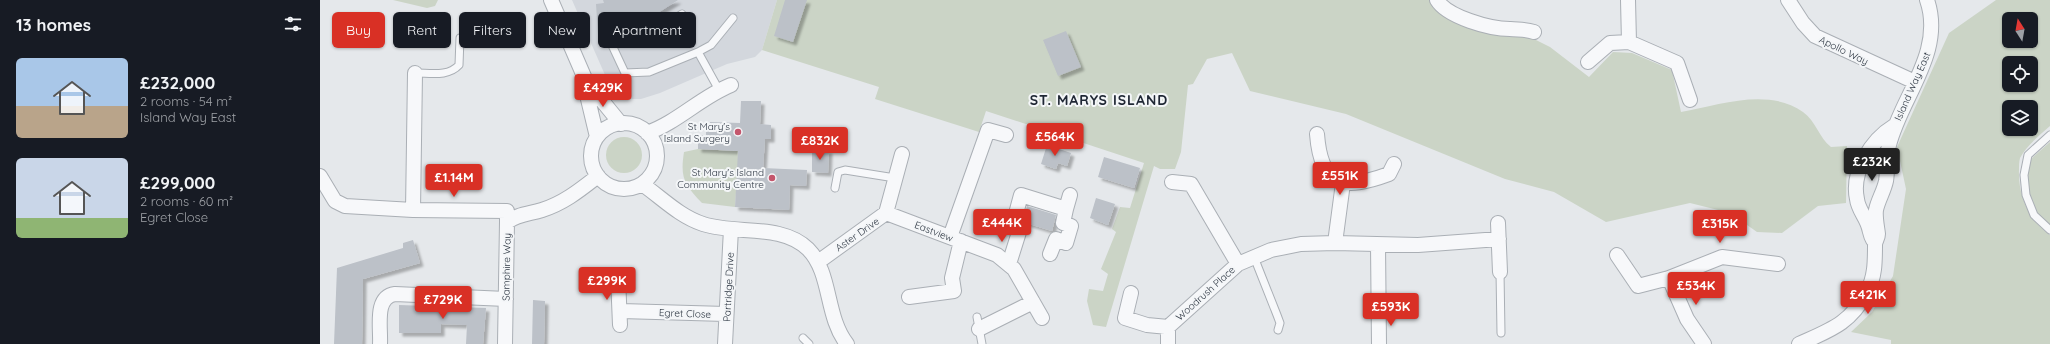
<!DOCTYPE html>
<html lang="en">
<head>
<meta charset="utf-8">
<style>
  body { margin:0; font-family:Quicksand,sans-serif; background:#242831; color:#f1f3f6; height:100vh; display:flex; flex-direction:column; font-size:15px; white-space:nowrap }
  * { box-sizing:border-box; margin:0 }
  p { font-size:13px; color:#9ea1a6 }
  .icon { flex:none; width:22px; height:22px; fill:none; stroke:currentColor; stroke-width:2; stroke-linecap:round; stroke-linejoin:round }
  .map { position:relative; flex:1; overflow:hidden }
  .drawer { display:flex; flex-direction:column; background:#171b24; width:320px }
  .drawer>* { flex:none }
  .top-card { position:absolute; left:12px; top:12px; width:380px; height:36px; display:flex; gap:8px }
  .needle { width:26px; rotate:349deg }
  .tools { position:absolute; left:1682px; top:12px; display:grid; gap:8px }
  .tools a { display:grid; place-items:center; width:36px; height:36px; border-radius:6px; background:#171b24; box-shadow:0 1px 3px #0004; font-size:20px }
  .price { position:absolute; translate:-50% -34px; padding:0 9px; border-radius:4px; background:#d93025; color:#fff; font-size:13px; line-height:26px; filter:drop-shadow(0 1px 2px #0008) }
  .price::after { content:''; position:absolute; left:50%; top:24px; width:12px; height:9px; margin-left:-6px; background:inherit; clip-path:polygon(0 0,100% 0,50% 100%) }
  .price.on { background:#222; color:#fff }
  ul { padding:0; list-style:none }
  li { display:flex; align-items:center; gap:12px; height:100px; padding:0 16px }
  li span { display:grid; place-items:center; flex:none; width:112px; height:80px; border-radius:6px; color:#555 }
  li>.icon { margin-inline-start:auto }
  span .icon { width:48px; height:48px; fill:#fffc; stroke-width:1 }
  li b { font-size:17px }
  h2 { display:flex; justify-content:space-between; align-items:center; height:48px; padding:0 16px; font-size:17px }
  .tag { padding:0 14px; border-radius:6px; background:#171b24; box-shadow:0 1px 3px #0004; font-size:14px; line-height:36px }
  .tag.on { background:#d93025; color:#fff }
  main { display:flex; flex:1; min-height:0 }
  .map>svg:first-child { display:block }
</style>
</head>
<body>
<main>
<section class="drawer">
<h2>13 homes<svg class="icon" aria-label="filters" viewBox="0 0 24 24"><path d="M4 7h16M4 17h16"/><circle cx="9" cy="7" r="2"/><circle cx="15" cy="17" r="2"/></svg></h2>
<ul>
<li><span style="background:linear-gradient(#a9c7e8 60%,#b9a48a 0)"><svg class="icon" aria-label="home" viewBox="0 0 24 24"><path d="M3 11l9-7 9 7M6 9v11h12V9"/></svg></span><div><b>£232,000</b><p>2 rooms · 54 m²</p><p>Island Way East</p></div></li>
<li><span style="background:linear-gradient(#c9d6e8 75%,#8fb573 0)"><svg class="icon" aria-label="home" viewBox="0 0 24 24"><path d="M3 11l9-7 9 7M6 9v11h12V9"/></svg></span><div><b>£299,000</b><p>2 rooms · 60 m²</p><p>Egret Close</p></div></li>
</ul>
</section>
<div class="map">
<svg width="1730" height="344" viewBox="0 0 1730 344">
  <defs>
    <filter id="shadow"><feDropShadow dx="3.5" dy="3.5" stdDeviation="1" flood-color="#0004"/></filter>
  </defs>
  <rect width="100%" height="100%" fill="#e5e8eb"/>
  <!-- built -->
  <path fill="#d3d7dd" d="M252,0H457L442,50L435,57L407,64L340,93L321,99H311L296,92L289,84Z"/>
  <!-- green -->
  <path fill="#cbd4c6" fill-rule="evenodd" d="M73,0H118L115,6L107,8Z
    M457,0H1111L1210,37L1230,47L1269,77L1293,52L1312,53L1352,70L1361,112C1399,105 1448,87 1483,112C1496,121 1499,138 1511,147L1527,146L1526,203L1498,206L1462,233L1437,232L1410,213L1370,203L1286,222L1234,192L1185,179L1026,114L930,91L912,53L887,59L873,84L868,85L861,152L855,169H840L834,166L786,327L773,325L767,301L769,289L783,291L788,274L781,269L796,232L792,229L800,207L810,208L824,163L666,111L659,132L555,99L559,87L442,50Z
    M1676,0H1730V126C1719,136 1707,145 1700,158C1699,162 1699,166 1699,170C1698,196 1709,220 1730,235V344H1571V340L1531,332L1552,312L1573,276L1586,189L1577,147L1629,33ZM1689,19H1711V41H1689ZM1689,63H1711V85H1689ZM1689,107H1711V129H1689Z
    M286 155a18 18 0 1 1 36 0a18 18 0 1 1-36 0Z
    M1730,142V230L1714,215L1704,175L1711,159Z
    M378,149L419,151L415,207L382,203C364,184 360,178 364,152Z"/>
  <!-- building -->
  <path fill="#bcc1c8" filter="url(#shadow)" d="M283,0H358L319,25L297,33L278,35L276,4L284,3Z
    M465,0H487L473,42L454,36Z
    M746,31L761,67L738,76L723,40Z
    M421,101H441L440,124L451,125V139H445L443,168L487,170L486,186L470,185L469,210L415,207L418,151L378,149V135H386V129H390V122L420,123Z
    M727,145L751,153L747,166L738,163L736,169L721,164Z
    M492,149L509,150L508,173L492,172Z
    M784,157L820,168L814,188L778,177Z
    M776,198L795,204L788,225L770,218Z
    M707,206L736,215L732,231L706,223L703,219Z
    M93,240L100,263L43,279L42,344H14L17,268L83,248V243Z
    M213,300L225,301L224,344H212Z
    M79,305L166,308L163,344H146L147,325L121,324V333H79Z"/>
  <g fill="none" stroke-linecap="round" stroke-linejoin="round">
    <!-- service casing -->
    <g stroke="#aaafb5" stroke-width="9">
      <path id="service" d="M362,14C337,31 321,36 291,43L305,73L329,72L378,52L399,90
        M378,52L391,45L413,18
        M95,73C111,73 128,77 139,65L140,38L188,27
        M1730,135L1708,155L1704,175L1706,195L1714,215L1730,230
        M515,188L518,172L525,170L575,178
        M934,257L957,315L960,323L958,330
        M1180,272L1181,333
        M657,317L662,344
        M483,338L489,344"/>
    </g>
    <!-- minor casing -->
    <g stroke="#aaafb5" stroke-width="16">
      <path id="minor" d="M231,0L266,81L267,95L277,137
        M1117,0C1127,17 1170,29 1190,29C1199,30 1205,29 1214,32
        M1308,0L1309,42L1357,63L1370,100
        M1468,0L1483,23L1495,36L1595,82
        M1268,62L1290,43L1309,42
        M266,81L301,124
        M271 156a33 33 0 1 1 66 0a33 33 0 1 1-66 0Z
        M327,133C358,122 381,97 411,85
        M997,134C1001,187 1023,191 1069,174L1074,164
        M0,176L15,201L25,206L93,210L187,211V222
        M852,182L871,184L918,264
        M322,184C342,198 359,216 383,224C416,235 461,223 488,249C512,273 505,316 527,344
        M746,209L750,195
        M93,210L95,73
        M566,213L677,255L694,269L722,318
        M1178,223L1180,272
        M630,237L668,130L686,135
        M1553,240C1550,235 1550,230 1548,225C1545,216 1538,209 1537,199C1531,172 1551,140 1574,126
        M1015,243L1023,183
        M1058,245L1059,344
        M1297,255L1318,286L1349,278L1402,257L1458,264
        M498,262L566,213L582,154
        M689,264L700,229L694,221L701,195L746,209L743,223L751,226L746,243L736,239L730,254
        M298,277L300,325
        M1349,278L1367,319L1384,344
        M811,293L805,318L827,325L848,327
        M589,297L634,291L632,278L641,241
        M301,311L406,314
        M659,329L713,302
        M60,344C61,327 54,297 75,294L186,299
        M185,344L187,222C198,214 209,214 222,210C244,203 260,190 278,176
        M405,344L411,229
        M848,344V327L918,264L951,250L981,244L1015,243L1098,245L1179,239
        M1479,344C1510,330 1530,324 1547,292C1555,277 1555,262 1555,245C1555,241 1558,238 1558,234C1557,226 1555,217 1556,210C1558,200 1564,191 1566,181C1568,169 1566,157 1569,145C1581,97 1625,52 1607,0"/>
    </g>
    <!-- service -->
    <use href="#service" stroke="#f7f8fa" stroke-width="7"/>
    <!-- minor -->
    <use href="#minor" stroke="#f7f8fa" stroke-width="14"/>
  </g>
  <!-- markers -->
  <g fill="#c4566c" stroke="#f4f6f8" stroke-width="1.5">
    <circle cx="418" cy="132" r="4"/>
    <circle cx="452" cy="178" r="4"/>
  </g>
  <g text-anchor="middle" stroke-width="4" stroke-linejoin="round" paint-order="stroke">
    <!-- street labels -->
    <g font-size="10" fill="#2d3642" stroke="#f4f6f8">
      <text transform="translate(1524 50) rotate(26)" y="4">Apollo Way</text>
      <text transform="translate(1592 86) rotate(-66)" y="4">Island Way East</text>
      <text transform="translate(614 231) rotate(21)" y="4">Eastview</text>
      <text transform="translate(537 234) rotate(-35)" y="4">Aster Drive</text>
      <text transform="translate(186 267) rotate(-89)" y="4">Samphire Way</text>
      <text transform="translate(408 287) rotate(-87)" y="4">Partridge Drive</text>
      <text transform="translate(885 293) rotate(-42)" y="4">Woodrush Place</text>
      <text transform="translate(365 313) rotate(2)" y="4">Egret Close</text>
    </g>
    <!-- poi labels -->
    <g font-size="10" fill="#2d3642" stroke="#f4f6f8" text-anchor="end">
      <text x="410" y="130">St Mary's<tspan x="410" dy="12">Island Surgery</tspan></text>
      <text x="444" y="176">St Mary's Island<tspan x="444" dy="12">Community Centre</tspan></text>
    </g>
    <!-- district labels -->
    <g font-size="14" font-weight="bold" letter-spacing="1" fill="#1f2734" stroke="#f4f6f8">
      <text x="779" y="105">ST. MARYS ISLAND</text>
    </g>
  </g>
</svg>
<div class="tools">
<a><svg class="needle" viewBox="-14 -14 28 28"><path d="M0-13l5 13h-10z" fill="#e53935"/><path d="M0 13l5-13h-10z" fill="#9ea1a6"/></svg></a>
<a><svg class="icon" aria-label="locate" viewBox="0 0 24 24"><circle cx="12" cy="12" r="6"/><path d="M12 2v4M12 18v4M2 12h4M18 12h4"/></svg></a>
<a><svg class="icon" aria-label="layers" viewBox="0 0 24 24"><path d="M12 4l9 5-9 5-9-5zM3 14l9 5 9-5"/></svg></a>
</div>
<b class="price" style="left:283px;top:108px">£429K</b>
<b class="price" style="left:735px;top:157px">£564K</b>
<b class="price" style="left:500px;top:161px">£832K</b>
<b class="price on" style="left:1552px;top:182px">£232K</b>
<b class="price" style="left:1020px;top:196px">£551K</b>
<b class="price" style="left:134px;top:198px">£1.14M</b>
<b class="price" style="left:682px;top:243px">£444K</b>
<b class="price" style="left:1400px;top:244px">£315K</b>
<b class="price" style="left:287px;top:301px">£299K</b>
<b class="price" style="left:1376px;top:306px">£534K</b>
<b class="price" style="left:1548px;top:315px">£421K</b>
<b class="price" style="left:123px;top:320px">£729K</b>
<b class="price" style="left:1071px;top:327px">£593K</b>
<div class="top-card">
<a class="tag on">Buy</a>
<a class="tag">Rent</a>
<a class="tag">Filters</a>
<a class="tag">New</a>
<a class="tag">Apartment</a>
</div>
</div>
</main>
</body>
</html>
